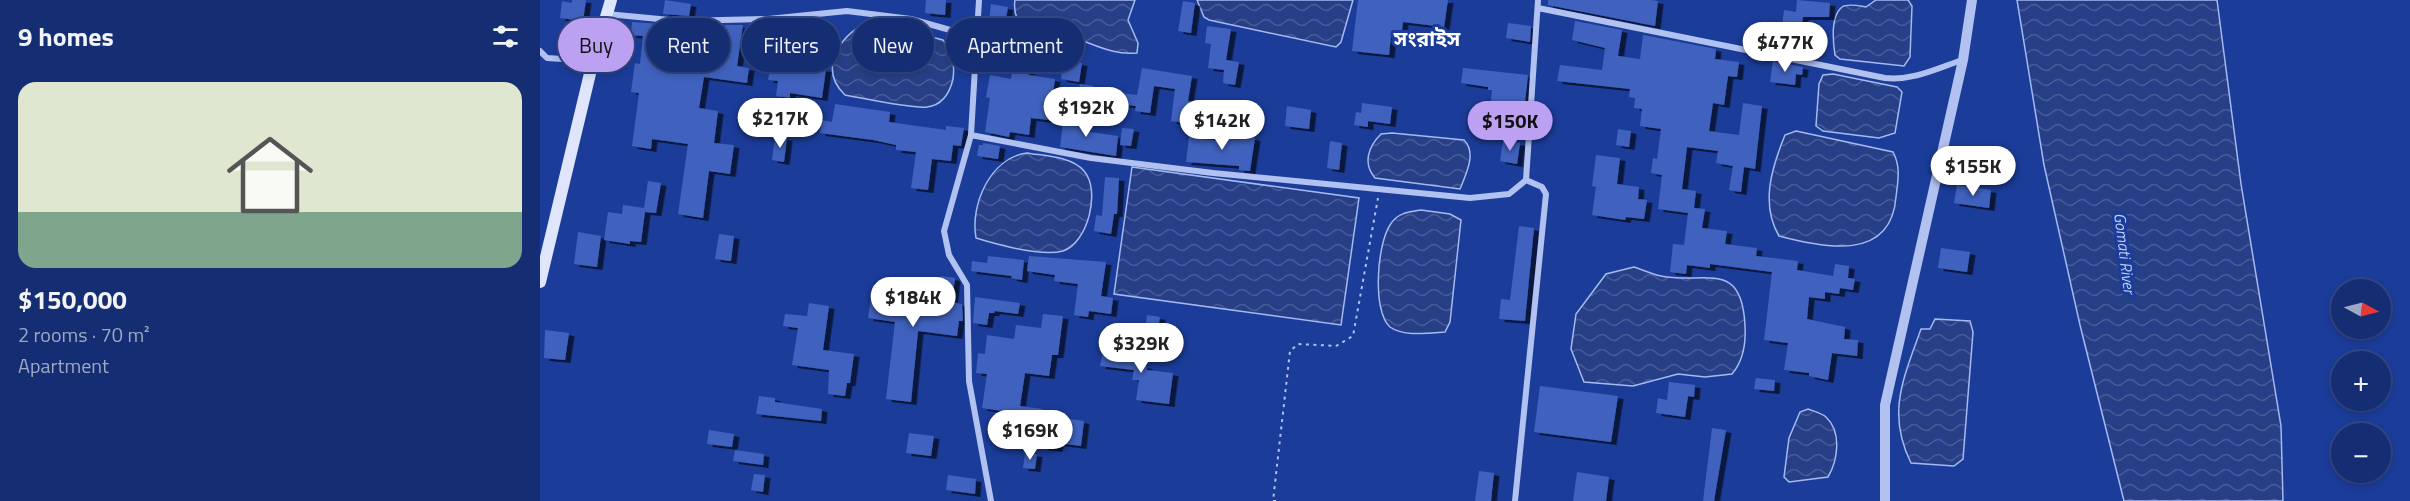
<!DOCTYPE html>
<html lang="en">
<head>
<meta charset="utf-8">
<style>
  body { margin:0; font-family:"Titillium Web","Noto Sans Bengali",sans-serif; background:#1d3578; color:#f1f3f6; height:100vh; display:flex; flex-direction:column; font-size:22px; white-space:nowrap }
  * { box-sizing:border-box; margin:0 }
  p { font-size:20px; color:#9da8c4 }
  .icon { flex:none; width:33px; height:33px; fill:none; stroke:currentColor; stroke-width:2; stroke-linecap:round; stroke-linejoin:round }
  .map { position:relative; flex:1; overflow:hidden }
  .details { display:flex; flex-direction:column; background:#142d73; width:540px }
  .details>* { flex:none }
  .top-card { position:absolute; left:18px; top:18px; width:570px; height:54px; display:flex; gap:12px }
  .needle { width:39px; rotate:97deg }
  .tools { position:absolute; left:1791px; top:279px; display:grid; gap:12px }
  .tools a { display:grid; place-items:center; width:60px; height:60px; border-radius:50%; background:#142d73; box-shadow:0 3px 9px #0003,0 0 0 2px #334985; font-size:30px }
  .price { position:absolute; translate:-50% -51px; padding:0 14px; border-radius:21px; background:#fff; color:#222; font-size:20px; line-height:39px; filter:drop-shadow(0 2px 3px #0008) }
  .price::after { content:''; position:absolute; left:50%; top:36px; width:18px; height:14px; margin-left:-9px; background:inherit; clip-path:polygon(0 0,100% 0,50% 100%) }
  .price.on { background:#bca0f2; color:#111 }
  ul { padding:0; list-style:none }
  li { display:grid; align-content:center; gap:12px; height:318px; padding:0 18px }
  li+li { border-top:2px solid #334985 }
  li span { display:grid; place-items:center; height:186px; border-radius:18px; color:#555 }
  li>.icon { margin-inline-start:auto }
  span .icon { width:108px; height:108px; fill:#fffc; stroke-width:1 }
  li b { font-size:26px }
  h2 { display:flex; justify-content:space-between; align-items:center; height:72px; padding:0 18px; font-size:26px }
  .tag { padding:0 21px; border-radius:27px; background:#142d73; box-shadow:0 3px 9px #0003,0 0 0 2px #334985; font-size:21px; line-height:54px }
  .tag.on { background:#bca0f2; color:#111 }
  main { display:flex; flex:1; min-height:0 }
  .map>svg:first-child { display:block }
</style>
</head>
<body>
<main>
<section class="details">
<h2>9 homes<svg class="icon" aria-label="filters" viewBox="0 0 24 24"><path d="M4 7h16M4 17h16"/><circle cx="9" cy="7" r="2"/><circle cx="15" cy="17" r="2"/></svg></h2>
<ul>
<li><span style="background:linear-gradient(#dfe7d0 70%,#7fa58c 0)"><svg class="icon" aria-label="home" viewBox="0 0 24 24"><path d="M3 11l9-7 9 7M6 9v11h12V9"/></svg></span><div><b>$150,000</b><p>2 rooms · 70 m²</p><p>Apartment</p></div></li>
</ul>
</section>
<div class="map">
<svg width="1870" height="501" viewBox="0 0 1870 501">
  <defs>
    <pattern id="water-waves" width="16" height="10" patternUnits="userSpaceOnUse" patternTransform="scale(1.5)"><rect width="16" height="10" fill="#273f86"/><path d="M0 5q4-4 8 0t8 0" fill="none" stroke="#475c98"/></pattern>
    <filter id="shadow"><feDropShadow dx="5.5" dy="3" stdDeviation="0" flood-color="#0009"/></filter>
  </defs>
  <rect width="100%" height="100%" fill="#1b3c99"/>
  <!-- water -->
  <path fill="url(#water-waves)" stroke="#a4baf2" stroke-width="1.5" d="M475,0H595L588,20L598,43L597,53C568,56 547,39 520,34C509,32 498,41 488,33C478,27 473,11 475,0Z
    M657,0H813L801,42L796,47L669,20L664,17Z
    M1336,0H1368L1372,6L1370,57L1364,66L1300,59L1295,55C1293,42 1290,17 1302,7C1308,3 1320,6 1326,7Z
    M1477,0H1677L1701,184L1741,426L1743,501H1584L1540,325L1504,165Z
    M326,23H337L403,40C413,51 415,64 413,79C410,92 403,105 387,107C373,109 322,98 305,95C278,69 299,37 326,23Z
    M1293,74L1357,87L1362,92L1355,133L1339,138L1283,131L1276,126L1279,84L1283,75Z
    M1256,131L1353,152C1361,167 1358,180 1356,197C1351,262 1284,248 1239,236C1220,204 1232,167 1245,135Z
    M852,133L924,140C937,153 926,174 920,189L835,178C822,163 829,146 841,134Z
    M487,153C504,156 531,156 544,171C561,190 548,243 523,251C501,257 459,245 436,238C430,205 450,158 487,153Z
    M592,167L819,198L801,325L574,294Z
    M881,210L910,214L921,220L910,322L905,332C890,333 863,337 850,327C832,311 837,245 850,225C857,213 868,212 881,210Z
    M1094,267C1103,270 1112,274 1121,276C1165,285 1202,258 1205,326C1206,343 1203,361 1192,374L1165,377L1138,374L1093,386L1044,382L1031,349L1036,314L1066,274Z
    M1395,319L1430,321L1433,332L1423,459L1414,466L1371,463C1346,413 1364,377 1381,329H1390Z
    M1268,409C1273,411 1282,413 1286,417C1302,432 1298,460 1288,477L1249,482L1244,477L1249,438L1260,412Z"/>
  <!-- building -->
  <path fill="#3f62be" filter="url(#shadow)" d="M32,0H46L43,21L20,18L22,1L32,3Z
    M125,0L151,4L149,16L123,14Z
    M386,0H406L405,15L385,13Z
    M818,0H908L904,27L863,22L861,38L851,36L849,55L812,51Z
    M1008,0H1111L1118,1L1115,26L1008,5Z
    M1257,0L1290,3L1289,17H1263L1260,39L1253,38L1251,54L1239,51L1244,10L1256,12Z
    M643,1L655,3L651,33L638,31Z
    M451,4L468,7L463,37L447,35Z
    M1035,21L1082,30L1078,56L1100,59L1103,35L1176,49L1175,59L1199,62L1197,77L1188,76L1184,105L1173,103L1169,131L1199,135L1203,103L1222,106L1215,169L1204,167L1201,192L1189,190L1193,166L1176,163L1178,151L1147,147L1142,189L1156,191L1154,208L1165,209L1162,228L1187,231L1185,244L1217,248L1216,256L1258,261L1257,270L1293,276L1295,264L1309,266L1308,278L1315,279L1313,290L1300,288L1299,294L1285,292V299L1269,297L1267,319L1305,327L1304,339L1318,340L1317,356L1292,353L1288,380L1269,376V373L1244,370L1248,343L1224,340L1232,272L1170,264V268L1147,265L1146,274L1130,272L1133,244L1144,245L1148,213L1118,209L1122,175L1111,173L1113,158L1117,159L1121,129L1100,126L1102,109L1094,108L1095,98L1089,97L1090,89L1017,81L1020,65L1062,70L1065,48L1032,40Z
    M92,22L148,26L147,34L172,37L173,26L185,28V25H203L197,66L209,68L207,83L164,77L159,108L178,111L174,143L194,145L190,174L169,171L163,218L138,214L148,144L112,139L111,149L92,146L99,93L91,92L95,63L100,64L103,36L91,35Z
    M968,23L991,26L990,42L966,38Z
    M667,26L691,29L686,60L699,62L695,85L683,83L684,70L668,68L671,44L665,43Z
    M473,60L490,62L489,75L515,79L509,120L491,118L489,135L470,132L469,137L445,132L450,98L446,97L450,75L471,79Z
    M524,60L542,63L539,82L521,79Z
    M1233,61L1263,67L1262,75L1256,74L1255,85L1230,82Z
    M231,63L286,69L282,98L250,93V98L236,96L238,81L228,80Z
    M602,68L652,76L648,101L662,103L658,125L631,121L635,89L614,86L610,113L595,111L596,106L579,104L580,93L597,95Z
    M923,68L988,75L984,111L975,110L972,137L940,133L943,116L949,117L952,90H948V87L921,83Z
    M540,84L554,86L551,105L537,103Z
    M822,103L852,107L850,124L828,121V127L814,125L816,112L821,113Z
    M295,104L350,112L349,122L406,130V126L424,128L421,146L413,145L411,161L392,159L388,190L371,188L376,152L356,150V145L333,140L280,133L282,120L292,122Z
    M747,106L771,110L769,129L745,126Z
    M524,115L544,118L543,131L578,136L576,156L520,147Z
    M582,128L594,129L591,146L580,145Z
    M1078,129L1091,131L1089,147L1076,145Z
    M679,131L715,138L710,171L699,170V166L646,162L649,137L678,141Z
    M235,136L247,138L244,162L232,160Z
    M790,141L802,143L799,170L787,168Z
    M963,141L980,143L977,164L960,161Z
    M443,143L460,146L458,159L437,156L439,145H443Z
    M1056,155L1080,158L1077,184L1099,187L1098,199L1107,200L1104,219L1086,217L1085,220L1052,215L1056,187L1052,186Z
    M565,177L579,178L577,214H574L571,234L554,231L556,215L562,216Z
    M108,181L121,183L116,213L105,212L101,242L90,241V244L64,240L68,212L82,214L83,205L104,208Z
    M1417,185L1451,190L1449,208L1414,203Z
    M979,226L994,228L985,321L959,319L961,299L970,300Z
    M38,232L61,236L57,267L34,264Z
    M179,234L194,236L191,261L175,259Z
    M1401,248L1430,252L1427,272L1398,268Z
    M448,256L484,260L482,280L471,278L472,276L431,271L432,261L447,263Z
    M489,256L566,262L561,296L573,298L571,314L549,311L548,317L534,315L538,284L514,281L515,275L487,271Z
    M401,276L415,278L412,302L422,304L423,321H419L417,336L378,331L371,402L346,399L355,322L328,318L333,285L377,291L376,298L398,301Z
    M435,297L480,303L478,314L455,311L454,313H449L447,325L433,323Z
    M269,303L289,306L283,350L314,354L310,383H307L305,396L288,394L289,370L252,365L258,328L243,326L245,314L267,316Z
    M503,314L523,316L518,355H512L509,376L485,373L480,406L503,409V412L524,415V418L544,421L541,446L518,443L517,449L502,447L504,429L475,425L476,413L442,408L447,374L436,373L438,353L445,354L447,335L474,339L476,325L501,328Z
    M607,315L620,317L616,341L604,339Z
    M5,330L29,333L25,360L4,358Z
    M589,337L602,339L598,365L607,366V370L633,373L629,404L596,400L599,380H592L594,370L560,366L563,351L587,354Z
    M1216,378L1235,380L1234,391L1214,389Z
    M1129,382L1155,385L1154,397L1148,396L1145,417L1116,413L1118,398L1127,400Z
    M1000,386L1078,396L1071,442L994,432Z
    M219,396L235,398V402L282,409L281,421L216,414Z
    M1172,428L1186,430L1174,501H1163Z
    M169,430L194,434L192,447L167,444Z
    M369,433L394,436L391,456L366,453Z
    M195,450L224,454L223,465L193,461Z
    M485,453L497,454L495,469L483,468Z
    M939,471L954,473L951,501H935Z
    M1037,472L1069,477L1066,501H1033Z
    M214,474L225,475L223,492L211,490Z
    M408,475L436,479L435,494L406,490Z"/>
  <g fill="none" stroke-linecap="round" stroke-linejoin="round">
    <!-- path -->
    <path stroke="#b1c2f0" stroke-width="2" stroke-dasharray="3 4.5" stroke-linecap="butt" d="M736,501H733L750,351L758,344L796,346L813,336L838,198"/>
    <!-- minor -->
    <path stroke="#b1c2f0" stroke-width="6" d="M439,0L431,135L404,231L409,255L427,285L429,381L451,501
      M998,8L1345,78C1372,81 1396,69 1422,60
      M67,14L140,21L228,19L307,11L371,19L435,37
      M0,51L7,58L53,61
      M431,135L551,158L673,173L930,198L969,194L986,180L1002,187L1006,194L975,501
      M986,180L998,0"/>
    <!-- tertiary -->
    <path stroke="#b1c2f0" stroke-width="10" d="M1345,501V405L1423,60L1432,0"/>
    <!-- secondary -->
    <path stroke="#dfe6fb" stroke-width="12" d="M0,282L53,61L71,0"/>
  </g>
  <g text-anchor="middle" stroke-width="6" stroke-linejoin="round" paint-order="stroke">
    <!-- water labels -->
    <g font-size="16" font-style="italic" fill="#bdcdf7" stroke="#1b3c99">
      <text transform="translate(1585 253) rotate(83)" y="6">Gomati River</text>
    </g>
    <!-- district labels -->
    <g font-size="21" font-weight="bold" fill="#fff" stroke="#1b3c99">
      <text x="887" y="46">সংরাইস</text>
    </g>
  </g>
</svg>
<div class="tools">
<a><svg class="needle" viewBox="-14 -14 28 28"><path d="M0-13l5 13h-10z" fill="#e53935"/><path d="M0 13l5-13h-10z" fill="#9da8c4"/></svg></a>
<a>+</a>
<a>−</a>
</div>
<b class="price" style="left:1245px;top:73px">$477K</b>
<b class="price" style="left:546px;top:138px">$192K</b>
<b class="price" style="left:240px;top:149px">$217K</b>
<b class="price" style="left:682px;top:151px">$142K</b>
<b class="price on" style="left:970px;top:152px">$150K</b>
<b class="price" style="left:1433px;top:197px">$155K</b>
<b class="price" style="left:373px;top:328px">$184K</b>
<b class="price" style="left:601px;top:374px">$329K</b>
<b class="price" style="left:490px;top:461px">$169K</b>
<div class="top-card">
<a class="tag on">Buy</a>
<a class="tag">Rent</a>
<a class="tag">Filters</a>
<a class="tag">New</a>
<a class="tag">Apartment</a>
</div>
</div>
</main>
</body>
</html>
